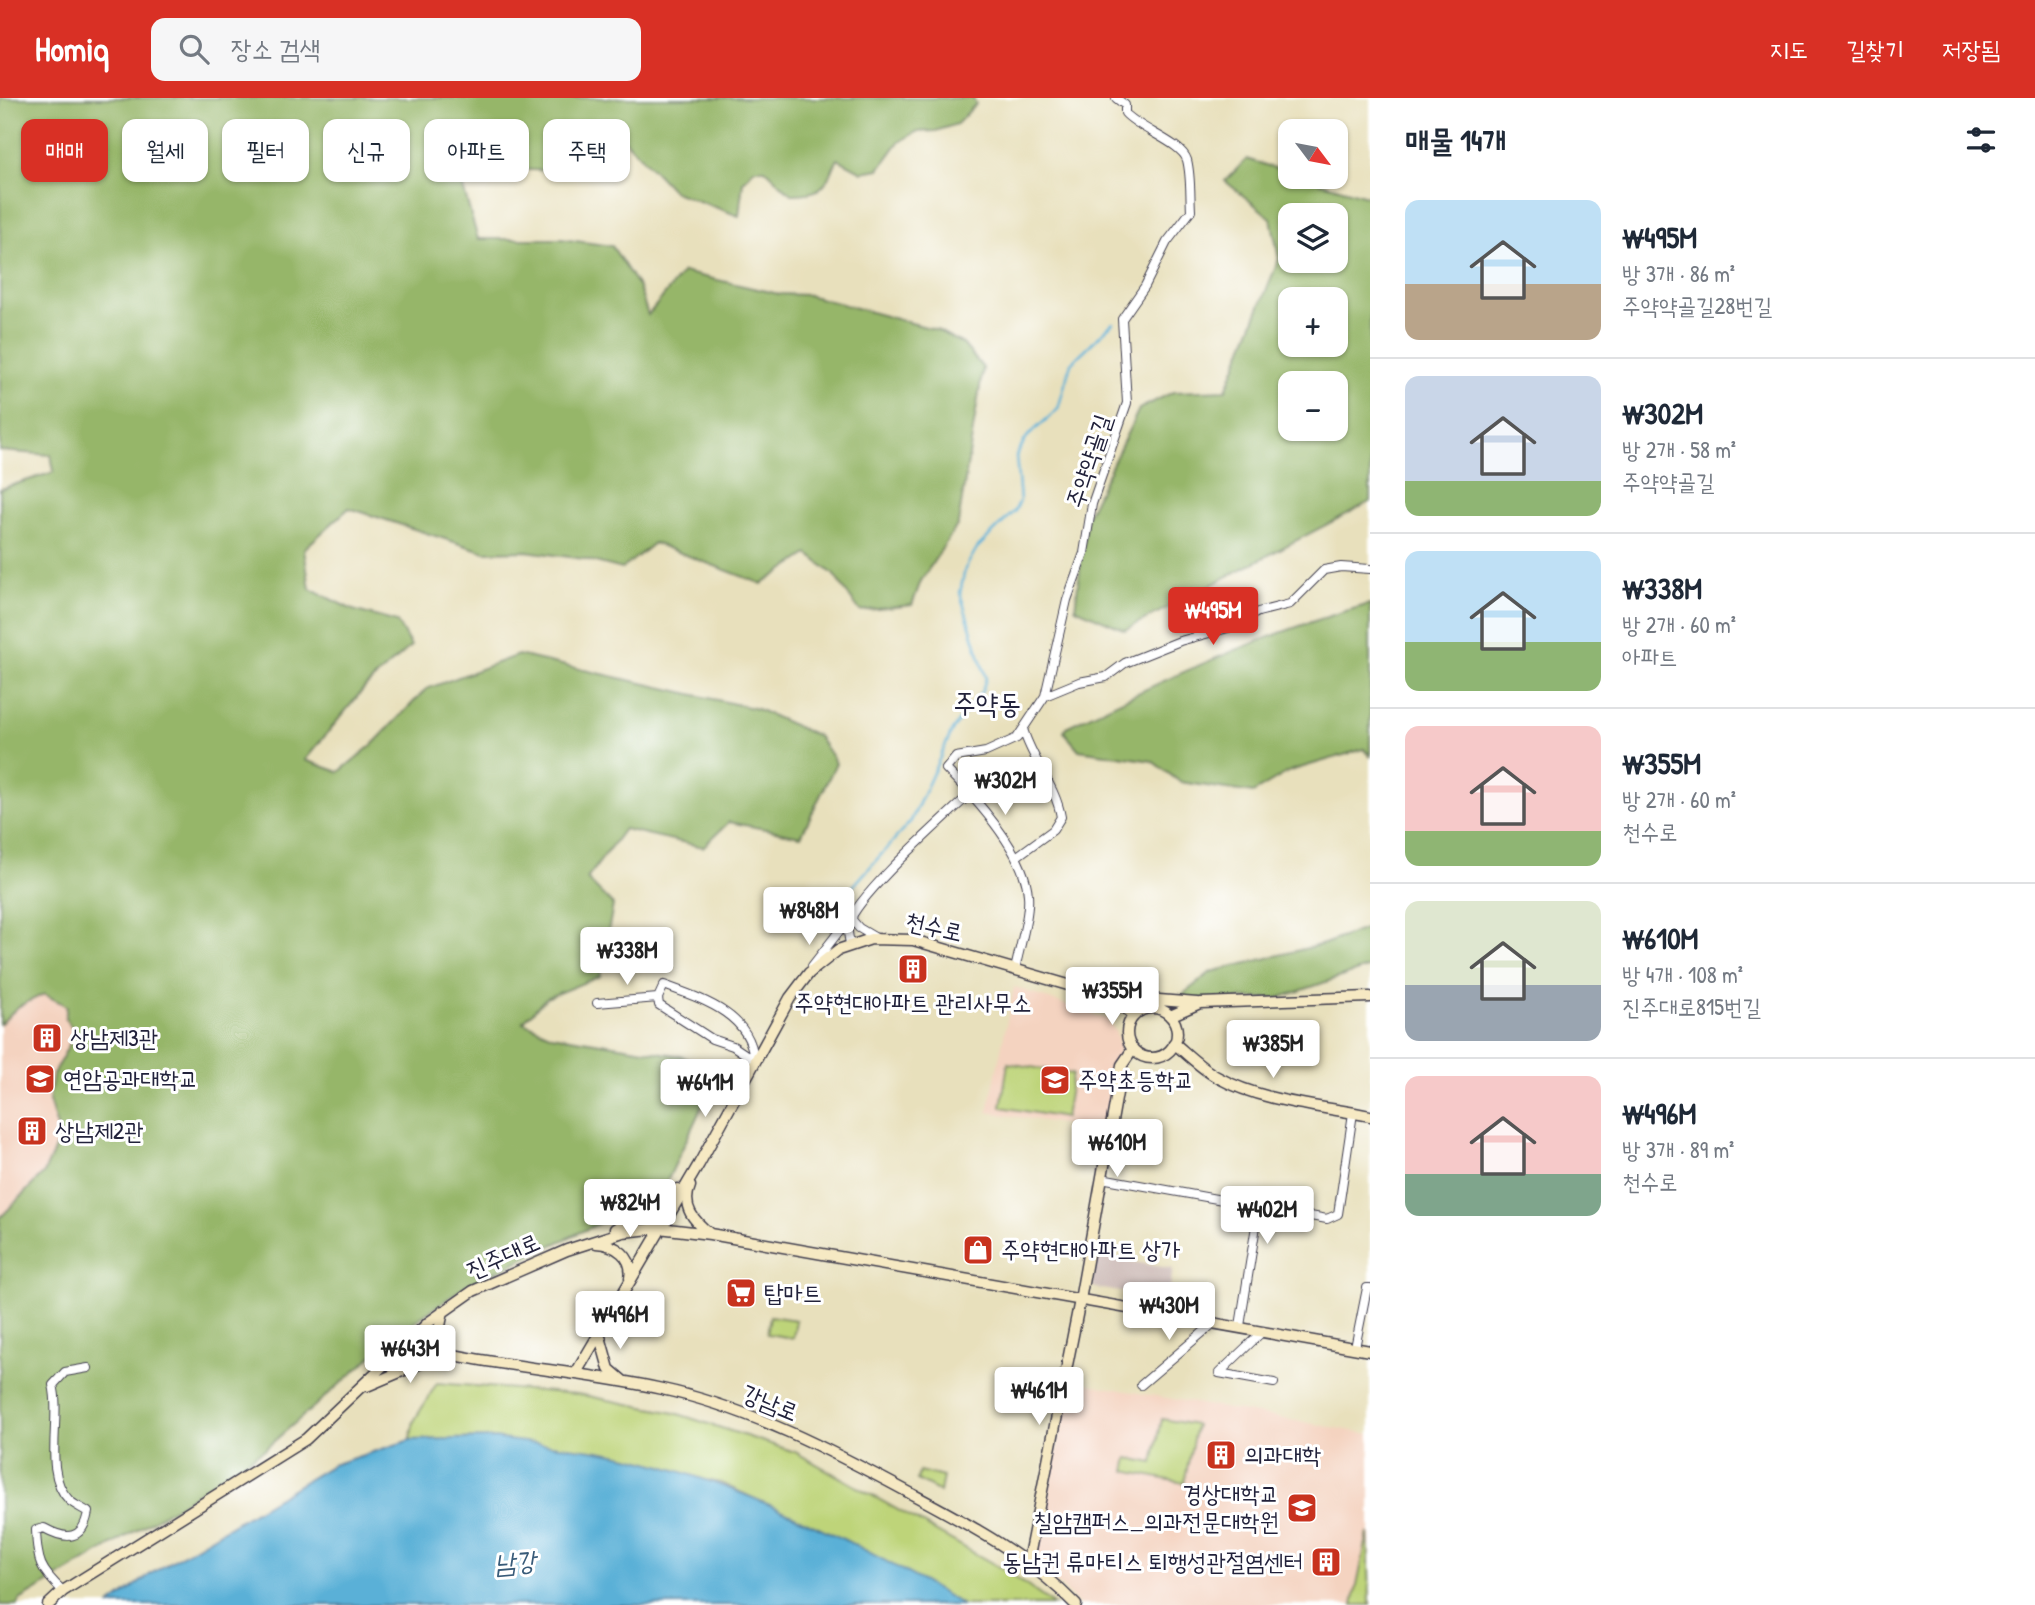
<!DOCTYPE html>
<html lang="ko">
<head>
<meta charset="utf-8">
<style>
  body { margin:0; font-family:"Patrick Hand","Poor Story",sans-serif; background:#f6f6f7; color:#1f2937; height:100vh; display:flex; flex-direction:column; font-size:26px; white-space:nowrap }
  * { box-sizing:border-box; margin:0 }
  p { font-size:23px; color:#747a83 }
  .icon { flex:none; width:38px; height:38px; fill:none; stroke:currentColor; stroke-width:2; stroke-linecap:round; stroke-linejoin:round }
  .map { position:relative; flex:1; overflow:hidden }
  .drawer { display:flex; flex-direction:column; background:#fff; width:665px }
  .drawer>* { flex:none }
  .top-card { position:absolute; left:21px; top:21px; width:665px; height:63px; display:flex; gap:14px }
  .needle { width:46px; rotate:122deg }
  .fabs { position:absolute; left:1278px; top:21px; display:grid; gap:14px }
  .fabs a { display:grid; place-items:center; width:70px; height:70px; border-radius:14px; background:#fff; box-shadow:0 2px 5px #0004; font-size:35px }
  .price { position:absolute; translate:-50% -60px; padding:0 16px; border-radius:7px; background:#fff; color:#222; font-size:23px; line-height:46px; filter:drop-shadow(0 2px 4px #0008) }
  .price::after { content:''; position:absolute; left:50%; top:42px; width:21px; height:16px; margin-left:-10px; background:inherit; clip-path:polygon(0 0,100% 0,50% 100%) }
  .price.current { background:#d93025; color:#fff }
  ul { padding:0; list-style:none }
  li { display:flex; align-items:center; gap:21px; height:175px; padding:0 35px }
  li+li { border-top:2px solid #e0e1e3 }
  li span { display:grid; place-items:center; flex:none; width:196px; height:140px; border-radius:14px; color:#555 }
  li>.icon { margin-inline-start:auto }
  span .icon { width:84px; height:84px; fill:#fffc; stroke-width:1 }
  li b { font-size:30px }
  h2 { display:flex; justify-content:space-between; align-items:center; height:84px; padding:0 35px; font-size:30px }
  .chip { padding:0 24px; border-radius:14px; background:#fff; box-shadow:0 2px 5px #0004; font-size:24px; line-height:63px }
  .chip.current { background:#d93025; color:#fff }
  header { display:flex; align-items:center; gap:42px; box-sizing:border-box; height:98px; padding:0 35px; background:#d93025; color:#fff }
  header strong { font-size:33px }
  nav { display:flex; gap:38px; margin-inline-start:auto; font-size:24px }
  .search { width:490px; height:63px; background:#f6f6f7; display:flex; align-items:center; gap:18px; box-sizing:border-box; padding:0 24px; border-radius:14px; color:#747a83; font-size:26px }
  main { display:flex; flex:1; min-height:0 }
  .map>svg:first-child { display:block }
</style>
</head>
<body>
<header>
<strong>Homiq</strong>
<div class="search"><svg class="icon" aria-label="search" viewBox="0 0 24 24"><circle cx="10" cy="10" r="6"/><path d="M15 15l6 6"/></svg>장소 검색</div>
<nav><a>지도</a><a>길찾기</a><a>저장됨</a></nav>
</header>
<main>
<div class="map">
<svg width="1370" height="1507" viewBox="0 0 1370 1507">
  <rect width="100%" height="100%" fill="#fff"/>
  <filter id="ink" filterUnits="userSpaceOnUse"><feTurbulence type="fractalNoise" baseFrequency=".0143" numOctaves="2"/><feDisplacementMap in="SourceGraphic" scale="14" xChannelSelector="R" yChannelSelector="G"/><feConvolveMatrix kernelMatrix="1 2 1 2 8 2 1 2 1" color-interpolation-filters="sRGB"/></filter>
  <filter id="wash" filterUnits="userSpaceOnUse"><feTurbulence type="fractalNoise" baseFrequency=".00686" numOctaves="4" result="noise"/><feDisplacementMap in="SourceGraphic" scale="28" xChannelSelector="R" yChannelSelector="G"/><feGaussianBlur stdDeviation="1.57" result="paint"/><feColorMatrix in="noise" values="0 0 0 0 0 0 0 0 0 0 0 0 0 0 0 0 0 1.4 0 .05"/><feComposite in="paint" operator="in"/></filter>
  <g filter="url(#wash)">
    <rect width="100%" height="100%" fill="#e8e0bc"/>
    <!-- built -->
    <path fill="#f4d3c0" d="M0,852L90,893L68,1069L0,1142Z
      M1014,889L1107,921L1116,934L1120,950L1106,1033L988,1014Z
      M1071,1283L1370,1336V1507H1080L1035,1464Z"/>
    <!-- industrial -->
    <path fill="#d0c0bc" d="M1096,1157L1173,1171L1168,1202L1095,1190L1091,1186Z"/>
    <!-- green -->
    <path fill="#bed479" stroke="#707b5a" stroke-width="2" d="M1008,965L1072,976L1065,1020L1001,1009Z
      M770,1218L796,1222L793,1240L767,1236Z
      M437,1285L577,1296L675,1315L795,1354L1006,1473L1054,1507H963L805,1424L721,1385L494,1340L410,1342L414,1323Z
      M1162,1321L1196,1327L1184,1385L1125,1373L1128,1360L1153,1365Z
      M919,1373L943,1379L940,1394L917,1382Z
      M1368,1435L1370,1507H1353Z"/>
    <!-- forest -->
    <path fill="#96b669" stroke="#5c6c52" stroke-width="2" fill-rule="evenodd" d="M0,0H973L976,6L957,26L936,33L916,34L898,45L879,71L862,74L838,61C824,88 824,97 791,96L765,71H754L743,84L739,118L674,94L622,39L579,74L457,69L478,141H561L612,148L639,190L648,217L683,174L779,196L808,197L937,232L963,246L983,270L958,426L921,483L912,507L860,513L833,476L808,456L762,486L654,445L622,471L584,461L526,453L485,454L349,410L304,451L310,491L353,512L397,524L411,548L366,588L305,662L339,674L373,646L426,591L518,557L757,611L818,638L836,665L801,738L729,724L703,749L624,731L587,781L613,807L600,878L546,900L523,924L552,937L681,958L718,974L664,1090L602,1124L467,1187L400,1234L265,1351L182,1405L20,1502L18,1507H0V1120L44,1075L60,1039L49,1003L53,976L76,934L65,921L67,908L44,896L19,908L0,926V391L54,374L51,357L0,353Z
      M1247,61L1290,75V79H1302L1370,99V404L1125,532L1075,510L1087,418L1139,311L1173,294L1226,292L1279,161L1271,120L1225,83ZM1290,117H1335V163H1290ZM1290,201H1335V247H1290ZM1290,285H1335V331H1290Z
      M1370,506V658L1364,651L1290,673L1253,695L1180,684L1152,663L1079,652L1064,634L1066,629C1165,581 1264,535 1370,506Z
      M1370,829V869L1279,900L1176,902L1211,874L1324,846Z"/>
    <!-- water -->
    <path fill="#5ab0d7" stroke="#3e6989" stroke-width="2" d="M494,1340C541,1347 591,1349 637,1361C747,1389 866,1449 963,1507H110L152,1475L332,1367L410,1342Z"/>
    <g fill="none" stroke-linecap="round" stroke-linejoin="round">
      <!-- stream -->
      <path stroke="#5ab0d7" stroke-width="2.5" d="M832,812L911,723L953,631L982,593L986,580L960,495L965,471L977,450L1015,413L1020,402L1016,358L1027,339L1058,311L1071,265L1113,225"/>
    </g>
  </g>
  <g filter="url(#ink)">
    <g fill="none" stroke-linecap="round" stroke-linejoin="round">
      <!-- street casing -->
      <g stroke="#403e4e" stroke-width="10">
        <path id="street" d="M1045,598L1079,584L1106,579L1125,565L1180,543L1228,530L1258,514L1290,506L1324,472L1341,469L1370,471
          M1016,759L1053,732L1061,719C1056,689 1033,663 1024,634
          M853,815L852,822L859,830L876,840
          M850,846C849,839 846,831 849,825C858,796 945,720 971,695
          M812,868L847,823
          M1015,872C1019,851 1030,817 1028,797C1025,754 975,700 946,671L956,659L986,654L1017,640L1045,598L1067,502L1084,455L1092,406L1127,305L1122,221L1145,188L1167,144L1191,113C1190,97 1191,77 1187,62C1182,45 1139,31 1125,15V7L1116,0
          M664,887C702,901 751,916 754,962L733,948L712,941L659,907L658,900Z
          M597,905L658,900
          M1101,1080L1327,1121L1338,1116L1353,1015
          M1240,1228L1259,1109
          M1263,1233L1219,1275L1274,1285
          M1355,1250L1367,1190H1370
          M1141,1287L1215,1224
          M63,1493C40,1472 37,1463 36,1432L44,1430C66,1442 83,1443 88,1414C82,1410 74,1407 69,1402C42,1375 62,1319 53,1287L65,1274L88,1270"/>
      </g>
      <!-- secondary casing -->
      <g stroke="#403e4e" stroke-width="13">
        <path id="secondary" d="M1108,898L1197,905
          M1127 935a25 25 0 1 1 50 0a25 25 0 1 1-50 0Z
          M1170,918L1200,905L1370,899
          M1174,945C1188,957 1202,971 1217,979C1262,1004 1321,1008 1370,1018
          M690,1088C681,1109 694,1123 710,1136
          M615,1131L664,1105L678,1091
          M596,1145C616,1146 634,1159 630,1180
          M443,1213L438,1238L451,1258
          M599,1235L609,1271L623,1283
          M407,1246C490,1269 578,1272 662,1291C750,1310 832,1353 910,1395C970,1427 1029,1458 1076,1507
          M576,1275L699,1066L790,900L809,875L838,852L871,841L913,842L1106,898L1135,917
          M367,1288L421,1265L447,1259
          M1028,1463L1080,1202L1122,967L1133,951
          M48,1507L63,1493L306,1341L429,1224L473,1193L567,1152L623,1134L659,1130L710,1136L1370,1253"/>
      </g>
      <!-- street -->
      <use href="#street" stroke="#fff" stroke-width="8"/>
      <!-- secondary -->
      <use href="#secondary" stroke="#f6e9c3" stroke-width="10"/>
    </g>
  </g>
  <!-- icons -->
  <defs>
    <g id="building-square" transform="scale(1.575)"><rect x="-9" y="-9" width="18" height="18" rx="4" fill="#c8321e" stroke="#fff"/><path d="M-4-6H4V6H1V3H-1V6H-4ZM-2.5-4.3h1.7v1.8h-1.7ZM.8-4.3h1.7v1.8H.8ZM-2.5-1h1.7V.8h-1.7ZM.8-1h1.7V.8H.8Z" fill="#fff"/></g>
    <g id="university-square" transform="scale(1.575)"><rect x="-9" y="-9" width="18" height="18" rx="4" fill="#c8321e" stroke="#fff"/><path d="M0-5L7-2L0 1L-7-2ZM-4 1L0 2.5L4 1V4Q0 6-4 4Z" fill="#fff"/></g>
    <g id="school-square" transform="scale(1.575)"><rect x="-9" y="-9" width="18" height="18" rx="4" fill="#c8321e" stroke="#fff"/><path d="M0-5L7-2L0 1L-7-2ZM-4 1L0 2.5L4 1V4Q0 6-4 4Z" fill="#fff"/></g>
    <g id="shop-square" transform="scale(1.575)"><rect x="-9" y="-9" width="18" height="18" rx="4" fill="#c8321e" stroke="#fff"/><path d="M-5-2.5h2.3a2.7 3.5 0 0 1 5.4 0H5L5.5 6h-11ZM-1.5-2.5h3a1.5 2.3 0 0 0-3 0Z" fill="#fff"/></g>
    <g id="supermarket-square" transform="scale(1.575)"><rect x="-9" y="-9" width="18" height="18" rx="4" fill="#c8321e" stroke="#fff"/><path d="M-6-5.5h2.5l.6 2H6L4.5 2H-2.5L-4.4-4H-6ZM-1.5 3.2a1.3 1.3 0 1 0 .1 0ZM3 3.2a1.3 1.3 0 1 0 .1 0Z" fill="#fff"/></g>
  </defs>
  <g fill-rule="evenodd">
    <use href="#building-square" x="913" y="871"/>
    <use href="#building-square" x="47" y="940"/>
    <use href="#university-square" x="40" y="981"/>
    <use href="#school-square" x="1055" y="982"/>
    <use href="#building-square" x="32" y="1033"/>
    <use href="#shop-square" x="978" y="1152"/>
    <use href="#supermarket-square" x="741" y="1195"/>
    <use href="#building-square" x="1221" y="1357"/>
    <use href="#university-square" x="1302" y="1410"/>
    <use href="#building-square" x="1326" y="1464"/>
  </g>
  <g text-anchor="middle" stroke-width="6" stroke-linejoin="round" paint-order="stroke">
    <!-- street labels -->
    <g font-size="24" fill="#22223b" stroke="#fff">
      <text transform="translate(1089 363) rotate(-72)" y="8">주약약골길</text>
      <text transform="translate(934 829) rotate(13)" y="8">천수로</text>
      <text transform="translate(503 1158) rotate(-24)" y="8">진주대로</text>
      <text transform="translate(770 1305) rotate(22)" y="8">강남로</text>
    </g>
    <!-- poi labels -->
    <g font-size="24" fill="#22223b" stroke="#fff" text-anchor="start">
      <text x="913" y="913" text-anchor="middle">주약현대아파트 관리사무소</text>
      <text x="70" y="948">상남제3관</text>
      <text x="63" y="989">연암공과대학교</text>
      <text x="1078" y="990">주약초등학교</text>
      <text x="55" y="1041">상남제2관</text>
      <text x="1001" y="1160">주약현대아파트 상가</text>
      <text x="764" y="1203">탑마트</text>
      <text x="1244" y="1365">의과대학</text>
      <text x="1279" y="1404" text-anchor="end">경상대학교<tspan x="1279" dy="28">칠암캠퍼스_의과전문대학원</tspan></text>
      <text x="1303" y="1472" text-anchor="end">동남권 류마티스 퇴행성관절염센터</text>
    </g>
    <!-- water labels -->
    <g font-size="26" font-style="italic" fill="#385b79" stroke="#fff">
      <text transform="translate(515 1464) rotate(-5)" y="9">남강</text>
    </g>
    <!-- quarter labels -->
    <g font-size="28" fill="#22223b" stroke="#fff">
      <text x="987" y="615">주약동</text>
    </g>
  </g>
</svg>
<div class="fabs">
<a><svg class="needle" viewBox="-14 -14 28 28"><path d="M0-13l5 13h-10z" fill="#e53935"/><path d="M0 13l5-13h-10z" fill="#747a83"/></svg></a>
<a><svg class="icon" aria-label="layers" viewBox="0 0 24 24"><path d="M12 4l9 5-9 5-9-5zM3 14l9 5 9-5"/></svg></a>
<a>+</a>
<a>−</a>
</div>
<b class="price current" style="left:1213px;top:549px">₩495M</b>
<b class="price" style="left:1005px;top:719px">₩302M</b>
<b class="price" style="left:809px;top:849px">₩848M</b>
<b class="price" style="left:627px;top:889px">₩338M</b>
<b class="price" style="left:1112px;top:929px">₩355M</b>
<b class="price" style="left:1273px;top:982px">₩385M</b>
<b class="price" style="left:705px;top:1021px">₩641M</b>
<b class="price" style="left:1117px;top:1081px">₩610M</b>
<b class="price" style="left:630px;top:1141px">₩824M</b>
<b class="price" style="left:1267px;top:1148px">₩402M</b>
<b class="price" style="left:1169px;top:1244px">₩430M</b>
<b class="price" style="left:620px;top:1253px">₩496M</b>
<b class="price" style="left:410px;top:1287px">₩643M</b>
<b class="price" style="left:1039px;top:1329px">₩461M</b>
<div class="top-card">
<a class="chip current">매매</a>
<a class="chip">월세</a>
<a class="chip">필터</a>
<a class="chip">신규</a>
<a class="chip">아파트</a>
<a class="chip">주택</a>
</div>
</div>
<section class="drawer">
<h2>매물 14개<svg class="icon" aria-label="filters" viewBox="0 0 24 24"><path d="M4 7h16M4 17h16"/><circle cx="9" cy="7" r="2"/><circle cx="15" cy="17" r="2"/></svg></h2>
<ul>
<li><span style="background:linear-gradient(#bfe0f5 60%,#b9a48a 0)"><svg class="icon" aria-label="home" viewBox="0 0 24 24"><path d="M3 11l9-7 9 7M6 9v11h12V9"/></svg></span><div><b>₩495M</b><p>방 3개 · 86 m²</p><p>주약약골길28번길</p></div></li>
<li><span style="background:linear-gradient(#c9d6e8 75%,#8fb573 0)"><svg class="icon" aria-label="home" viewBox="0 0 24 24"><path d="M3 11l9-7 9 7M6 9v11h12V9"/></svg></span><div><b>₩302M</b><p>방 2개 · 58 m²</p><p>주약약골길</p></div></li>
<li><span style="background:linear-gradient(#bfe0f5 65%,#8fb573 0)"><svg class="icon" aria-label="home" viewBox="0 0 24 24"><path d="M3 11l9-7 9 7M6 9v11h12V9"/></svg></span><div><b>₩338M</b><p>방 2개 · 60 m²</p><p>아파트</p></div></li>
<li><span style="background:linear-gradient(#f6c9c9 75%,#8fb573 0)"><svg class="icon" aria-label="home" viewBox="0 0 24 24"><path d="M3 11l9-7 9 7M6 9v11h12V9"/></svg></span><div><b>₩355M</b><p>방 2개 · 60 m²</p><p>천수로</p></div></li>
<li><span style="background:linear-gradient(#dfe7d0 60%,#9aa5b1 0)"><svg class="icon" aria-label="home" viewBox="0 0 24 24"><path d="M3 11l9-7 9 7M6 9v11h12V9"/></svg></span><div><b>₩610M</b><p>방 4개 · 108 m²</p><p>진주대로815번길</p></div></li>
<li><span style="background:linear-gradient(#f6c9c9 70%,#7fa58c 0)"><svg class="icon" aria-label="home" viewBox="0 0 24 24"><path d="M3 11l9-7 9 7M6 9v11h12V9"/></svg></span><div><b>₩496M</b><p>방 3개 · 89 m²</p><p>천수로</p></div></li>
</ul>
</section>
</main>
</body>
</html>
